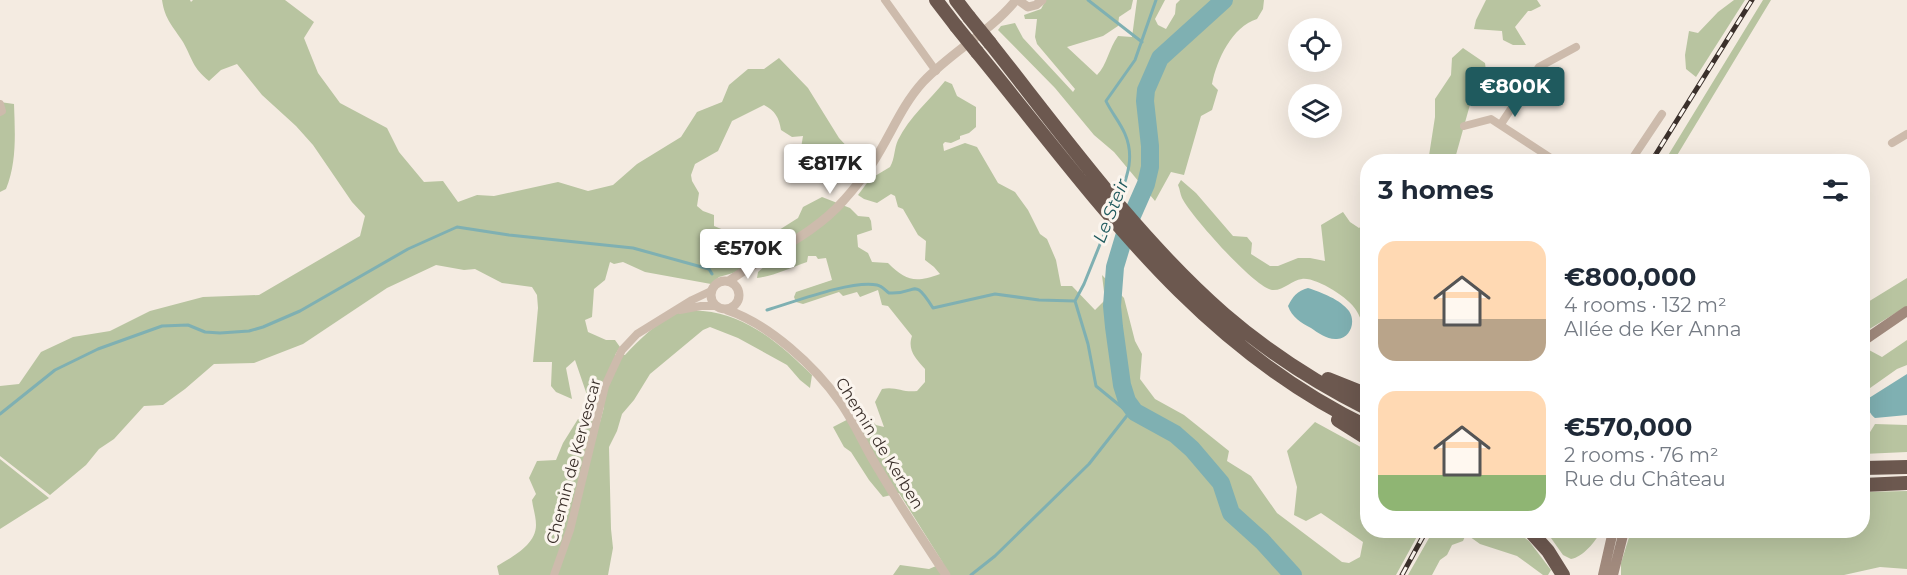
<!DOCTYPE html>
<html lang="en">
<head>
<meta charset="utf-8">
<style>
  body { margin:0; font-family:Montserrat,sans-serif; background:#f6f6f7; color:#1f2937; height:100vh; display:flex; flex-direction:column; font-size:22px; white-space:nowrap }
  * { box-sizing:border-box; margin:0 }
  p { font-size:20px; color:#747a83 }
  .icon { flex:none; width:33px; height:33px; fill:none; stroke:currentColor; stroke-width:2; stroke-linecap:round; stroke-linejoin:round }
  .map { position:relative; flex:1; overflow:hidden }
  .sheet { position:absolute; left:1360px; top:154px; width:510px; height:384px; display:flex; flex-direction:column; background:#fff; border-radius:24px; box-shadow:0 6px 24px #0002 }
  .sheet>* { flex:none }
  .tools { position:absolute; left:1288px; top:18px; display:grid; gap:12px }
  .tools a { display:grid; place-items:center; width:54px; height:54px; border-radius:50%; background:#fff; box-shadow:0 6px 24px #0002; font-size:30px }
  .price { position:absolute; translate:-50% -51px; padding:0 14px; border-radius:6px; background:#fff; color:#222; font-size:20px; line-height:39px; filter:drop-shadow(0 2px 3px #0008) }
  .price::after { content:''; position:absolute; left:50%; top:36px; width:18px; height:14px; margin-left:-9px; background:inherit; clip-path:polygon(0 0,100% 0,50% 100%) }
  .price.selected { background:#1f5a5e; color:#fff }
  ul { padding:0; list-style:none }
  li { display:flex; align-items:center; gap:18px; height:150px; padding:0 18px }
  li span { display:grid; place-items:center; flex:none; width:168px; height:120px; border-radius:18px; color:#555 }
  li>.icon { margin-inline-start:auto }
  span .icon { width:72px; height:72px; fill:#fffc; stroke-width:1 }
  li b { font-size:26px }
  h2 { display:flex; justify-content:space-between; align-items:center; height:72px; padding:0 18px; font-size:26px }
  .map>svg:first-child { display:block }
</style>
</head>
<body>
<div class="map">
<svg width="1907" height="575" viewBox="0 0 1907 575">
  <rect width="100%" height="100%" fill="#f4ebe1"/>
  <!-- green -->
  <path fill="#b8c4a0" d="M162,0H190L191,2L193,0H285L314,22L304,38L318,73L340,103L387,128L399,152L424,182L443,181L458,202L477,195L494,196L558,182L588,191L613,185L637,164L681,137L697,112L722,102L729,85L748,69H764L779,58L808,88L839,138L865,166C847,172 833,177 814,172L810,162L804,161L800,154L803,136L792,137L781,130C779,117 775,111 764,105L732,121L718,151L695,164L691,175L692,181L699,193L697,206L703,211L714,215V226L736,235H762L779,230L798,218L803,207L822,197L850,208L858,216L869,217L871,221L872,230L857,235L858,247L868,253L872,262L888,263C906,281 915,283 940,274L934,267L925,260L926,241L918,235L903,209L898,207L895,196L891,194L877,203L864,199L858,195L870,179L890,167C895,159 894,148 898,140C909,117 930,100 945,81L952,84L957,96L976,107V127L969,133L960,136V139L951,143L945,142L943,144L944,151L965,143L977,147L998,183L1015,192L1028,210L1040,234L1047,239L1056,260L1061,286H1072L1095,310L1105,300L1102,275L1124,298L1135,341L1142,354L1140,379L1155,399L1184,415L1229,451L1227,461L1251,476L1277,513L1342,562L1349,563L1360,557L1363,542L1321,513L1306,521L1294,515L1297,487L1287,451L1315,422L1368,451V531H1420L1396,575H893L900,565L929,569L943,563L899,493L883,497L869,480L851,452L844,447L833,427L862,412L876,425L884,427L875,402L882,389C896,386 903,393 917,391L925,382V369C916,359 907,350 912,336L888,306L882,305L878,290L860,297L857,292L843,296L839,292L803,304L796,302L794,297L796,292L832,280L826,258L818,259L816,256H808L807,262C790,268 774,276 757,278L758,272L766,265L760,260L733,273L719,277L711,284L645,272L623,262L614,264L610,262L605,280L594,289L592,317L585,320L588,332L606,340H615L620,347L615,355H625C640,339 655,324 675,314C684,310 694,310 703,311C748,315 781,345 812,375L810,388L800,380L787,365L738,338L710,327L703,330L650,374L634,400L622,414L617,431L609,447L611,529L613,548L608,575H499L497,566C512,557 536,545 536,525C536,517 533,508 532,500L536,494L529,478L537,461L556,460L563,443L578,419L600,422L604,407L592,402L588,398L575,360L566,368L572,399L556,392L551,386L552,362H533L538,308L537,295L532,287L502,283L475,269L464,270L436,265L387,288L303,344L254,363L214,364L185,389L163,405L144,406L114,439L99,449L86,465L50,495L0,456V386L19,384L41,352L73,337L110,331L150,311L203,297L259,295L360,236L365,216L352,202L313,145L296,126L262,95L237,64L221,70L209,81C192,67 193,60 183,42C173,26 165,20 162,0Z
    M1046,0H1133L1131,9L1119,17L1118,26L1103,36L1067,47L1097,75C1107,65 1109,48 1118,36L1132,37L1137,0H1165L1155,19L1158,25L1166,29L1175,14L1176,4L1180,0H1264L1263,9L1257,19C1232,27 1217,59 1212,84L1218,90L1212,110L1201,116L1184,175L1171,172L1155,201L1114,152L1094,135L1055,88L998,30L1001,26L1015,23L1023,38L1073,92L1075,89L1037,44L1035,37L1037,19H1025L1024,15L1041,9Z
    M1486,0H1537L1541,6L1531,11H1528L1515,27L1526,45H1513L1503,40L1502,31L1474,29L1476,20Z
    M1734,0H1745L1696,77L1686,69L1685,55L1689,31L1698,33L1718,12Z
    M1763,0H1771L1673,162H1664Z
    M1463,48L1485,63L1486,71L1471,101L1454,162H1428L1435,117V99L1451,75L1452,58Z
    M0,102L14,104C15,133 17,162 6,189L0,192Z
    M1181,180L1196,193L1233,236L1247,237L1252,243L1251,254L1270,266H1278L1298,258H1310L1325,261L1321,225L1343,212L1350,222L1359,228L1368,221V345C1364,334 1363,320 1356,310C1349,298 1316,277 1302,279C1291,280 1284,291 1272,290C1254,287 1191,216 1182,198C1180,194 1180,189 1178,185Z
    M1907,278V306L1863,333V305Z
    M1907,340V365L1897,369L1863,393V353L1869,350L1882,357Z
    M1875,424L1907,425V452L1863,454V437H1867Z
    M0,459L49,498L0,529Z
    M1907,491V569L1880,567L1844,575H1621V563L1631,531H1863V492Z
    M1433,531H1516L1529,541L1551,570L1548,575H1543L1517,556L1480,544L1466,534L1463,541L1452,545L1447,555L1440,560L1432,575H1408Z
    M1546,531H1601C1596,541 1583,557 1571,559L1563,555Z"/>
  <!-- water -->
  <path fill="#7fb0b2" d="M1308,288C1321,292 1341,300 1349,311C1356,321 1351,338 1337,339C1328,340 1318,333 1311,328C1301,323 1292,317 1288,306C1293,296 1297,291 1308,288Z
    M1907,374V415L1875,418C1868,412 1867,407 1869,398Z"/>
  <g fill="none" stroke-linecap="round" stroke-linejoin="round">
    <!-- stream -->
    <path stroke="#7fb0b2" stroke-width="3" d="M1088,0L1142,42
      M1119,199C1127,177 1135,157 1125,134C1120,122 1111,112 1106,101L1135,60L1156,0
      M1109,222L1084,284L1075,301L1088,344L1096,386L1129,413L1135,412
      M767,310C794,302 851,280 877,285C882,286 885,290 889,293C918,295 912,275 933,308L995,294L1039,300L1075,301
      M0,414L55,370L98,349L162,326L188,325L205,332L220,333L249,331L263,327L300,311L408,249L457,227L509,235L633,248L709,269L712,274
      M971,575L995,556L1089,464L1129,413"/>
    <!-- river -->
    <path stroke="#7fb0b2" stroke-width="18" d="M1224,0L1160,58L1146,90L1145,101L1150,146V167L1146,184L1127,227L1115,267L1112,306L1114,327L1122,385L1127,401L1135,412L1175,434L1192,449L1221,483L1231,513L1262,541L1293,575"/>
    <!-- minor -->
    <path stroke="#cdbbac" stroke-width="8" d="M885,0L936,71
      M0,104L2,111L0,112
      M1501,124L1539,67L1576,47
      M1464,126L1491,119L1557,162
      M1892,143L1907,134
      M1630,162L1662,114
      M680,310L701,306H716
      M554,575L570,530L605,386L617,360L622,350L637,334L692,300L711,291"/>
    <!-- tertiary -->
    <path stroke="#cdbbac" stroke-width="9" d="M1018,0L1028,7L1036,5L1042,0
      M711 295a14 14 0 1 1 28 0a14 14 0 1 1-28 0Z
      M729,281C766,254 813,236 844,200C854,189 864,176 872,164C890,137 901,106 923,82C951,52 990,32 1016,0
      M727,310C769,324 815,366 840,402C855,423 865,448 879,470C900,506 923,540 946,575"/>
    <!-- secondary -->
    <path stroke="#a18a7d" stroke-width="10" d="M1863,341L1907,311
      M1603,575L1613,531
      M1613,575L1624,531"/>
    <!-- trunk -->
    <path stroke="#6c584f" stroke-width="14" d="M936,0L956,26
      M956,0L969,17
      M990,43C1062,134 1137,238 1224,314C1268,352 1316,383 1368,409
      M977,52C1095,196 1194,344 1368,427
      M1328,379L1368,395
      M1338,420L1368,439
      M1863,468L1907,467
      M1863,485L1907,483
      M1530,531L1548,551L1563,575"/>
    <!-- rail casing -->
    <g stroke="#3b302b" stroke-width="5">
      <path id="rail" d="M1651,162L1752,0
        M1402,575L1426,531"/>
    </g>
    <!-- rail -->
    <use href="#rail" stroke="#fbf5ee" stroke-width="3" stroke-dasharray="9" stroke-linecap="butt"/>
    <!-- trunk-bridge -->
    <path stroke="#6c584f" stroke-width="14" d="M969,17L990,43
      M956,26L977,52"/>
  </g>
  <g text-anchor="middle" stroke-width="6" stroke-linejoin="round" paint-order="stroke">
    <!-- street labels -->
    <g font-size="16" fill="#3b302b" stroke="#fbf5ee">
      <text transform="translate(880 443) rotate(58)" y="6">Chemin de Kerben</text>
      <text transform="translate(573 461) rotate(-75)" y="6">Chemin de Kervescar</text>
    </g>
    <!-- water labels -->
    <g font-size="18" font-style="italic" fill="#1f5a5e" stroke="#fbf5ee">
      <text transform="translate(1111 211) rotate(-68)" y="6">Le Steir</text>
    </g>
  </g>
</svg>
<div class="tools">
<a><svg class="icon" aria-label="locate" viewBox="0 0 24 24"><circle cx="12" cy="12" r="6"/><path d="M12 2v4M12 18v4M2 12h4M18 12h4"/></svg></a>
<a><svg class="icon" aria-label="layers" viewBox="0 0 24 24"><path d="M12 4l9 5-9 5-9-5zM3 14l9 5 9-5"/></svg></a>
</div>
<b class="price selected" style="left:1515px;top:118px">€800K</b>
<b class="price" style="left:830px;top:195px">€817K</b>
<b class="price" style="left:748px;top:280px">€570K</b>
<section class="sheet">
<h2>3 homes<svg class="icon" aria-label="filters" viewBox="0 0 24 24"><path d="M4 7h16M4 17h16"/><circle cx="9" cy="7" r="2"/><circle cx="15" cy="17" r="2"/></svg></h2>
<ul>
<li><span style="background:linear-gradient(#ffd9b3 65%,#b9a48a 0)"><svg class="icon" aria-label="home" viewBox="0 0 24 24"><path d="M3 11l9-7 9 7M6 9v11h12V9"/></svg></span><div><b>€800,000</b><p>4 rooms · 132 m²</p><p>Allée de Ker Anna</p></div></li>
<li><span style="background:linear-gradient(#ffd9b3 70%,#8fb573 0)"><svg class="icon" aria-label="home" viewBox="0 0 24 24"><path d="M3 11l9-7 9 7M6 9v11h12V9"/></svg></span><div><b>€570,000</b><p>2 rooms · 76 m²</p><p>Rue du Château</p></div></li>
</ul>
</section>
</div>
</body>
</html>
